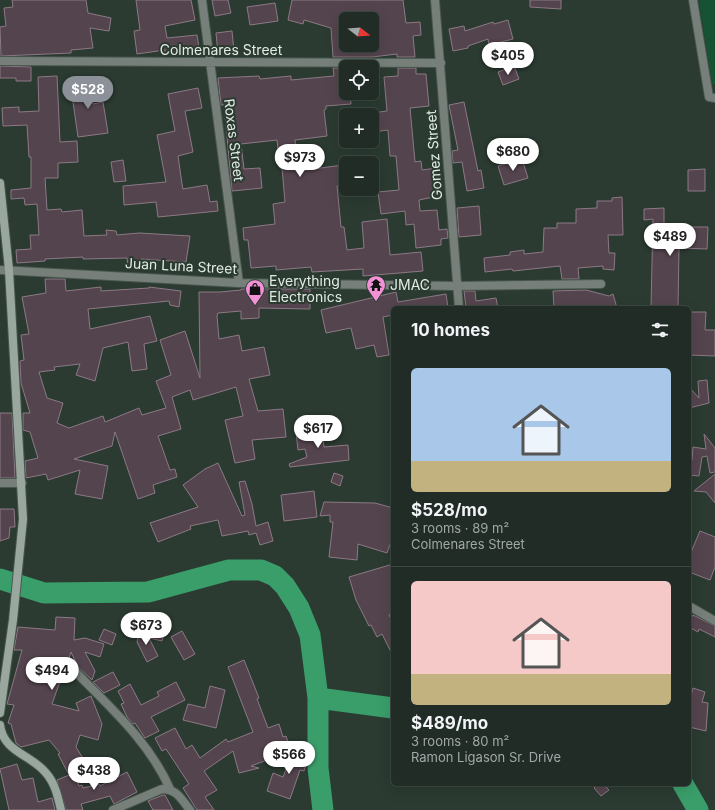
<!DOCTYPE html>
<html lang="en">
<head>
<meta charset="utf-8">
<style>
  body { margin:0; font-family:Inter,sans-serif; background:#28342d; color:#f1f3f6; height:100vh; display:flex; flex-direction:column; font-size:15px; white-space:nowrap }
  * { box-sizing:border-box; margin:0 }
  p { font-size:13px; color:#a2a7a7 }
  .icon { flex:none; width:22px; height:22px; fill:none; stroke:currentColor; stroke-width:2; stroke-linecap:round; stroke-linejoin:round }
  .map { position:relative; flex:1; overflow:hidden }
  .sheet { position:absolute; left:391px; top:306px; width:300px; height:480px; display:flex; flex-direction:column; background:#202c25; border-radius:6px; box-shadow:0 4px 16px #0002,0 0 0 1px #3d4842 }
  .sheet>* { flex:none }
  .needle { width:26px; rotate:107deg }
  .buttons { position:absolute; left:339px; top:12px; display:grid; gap:8px }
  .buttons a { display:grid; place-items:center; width:40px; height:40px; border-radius:6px; background:#202c25; box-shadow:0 4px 16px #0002,0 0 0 1px #3d4842; font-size:20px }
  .price { position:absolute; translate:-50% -34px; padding:0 9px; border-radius:14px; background:#fff; color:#222; font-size:13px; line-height:26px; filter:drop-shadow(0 1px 2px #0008) }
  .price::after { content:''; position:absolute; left:50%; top:24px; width:12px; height:9px; margin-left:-6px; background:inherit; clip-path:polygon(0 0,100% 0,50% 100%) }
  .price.on { background:#8c9099; color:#fff }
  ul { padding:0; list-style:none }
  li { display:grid; align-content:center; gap:8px; height:212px; padding:0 20px }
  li+li { border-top:1px solid #3d4842 }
  li span { display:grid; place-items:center; height:124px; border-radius:6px; color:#555 }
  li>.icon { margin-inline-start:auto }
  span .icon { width:72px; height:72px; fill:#fffc; stroke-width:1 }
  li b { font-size:17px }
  h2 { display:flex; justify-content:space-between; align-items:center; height:48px; padding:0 20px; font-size:17px }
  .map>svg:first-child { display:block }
</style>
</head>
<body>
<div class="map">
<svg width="715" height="810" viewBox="0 0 715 810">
  <rect width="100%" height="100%" fill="#2b3b31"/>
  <!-- green -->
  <path fill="#165234" d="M699,0H715V85L712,84Z"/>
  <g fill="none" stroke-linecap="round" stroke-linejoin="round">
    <!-- river -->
    <path stroke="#3a9e6a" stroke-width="21" d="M0,579L44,593L148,592L229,570H261L275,576L285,586L299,608L310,635L318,698V768L323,810
      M318,698L393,708
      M683,784L698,810"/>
  </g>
  <!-- building -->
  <path fill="#54444e" stroke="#8c7985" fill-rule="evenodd" d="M12,0H86L88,13L111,18L109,31L90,28L93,48L71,50V53L1,56L0,27L6,26L4,8L13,7Z
    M136,0H191L195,20L165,26L167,38L197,35L199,48L165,53V50L137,54L134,31L140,30Z
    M212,0H228L231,13L215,16Z
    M292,0H403L406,23L420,22L421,35L413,36L415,57H397V54L372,57H333L331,28L304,20L303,24L288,20ZM346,19H372L373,45H346Z
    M530,0H561V9L530,7Z
    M275,3L278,21L250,25L247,7Z
    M508,20L513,39L489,45L488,39L468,46V48L453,51L449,29L464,26L465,31L493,22L494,24Z
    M232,31L234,51L218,53L216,33Z
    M0,66L31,67V81H16V78H0Z
    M514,66L519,79L503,85L498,72Z
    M333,68H346V93H350L351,104L326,106V109L324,110L327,136L295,140L298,171L343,165L345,185L337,186L341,227H344L347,250L364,248L362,222L387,219L390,255L421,252L423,271L363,276V269L312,272L311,267L276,270V266L251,268L248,240H244L243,228L275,224L273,204L285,202L282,168H280L277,140L241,144L244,169L260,168L262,188L232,191L224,105H221L218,78L259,76L260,79L291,76V80L334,76Z
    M398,68H416V74H426L429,106L410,108L415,162L421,161L422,170L437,168L439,196L419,200L420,211L437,210L439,230L447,229L448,238L441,239V245L416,248L414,224L406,225L405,211L381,214L378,192L399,190L396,156H390L388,130L372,132V113L387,111L384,77L398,76Z
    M57,76L60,142L77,141L78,162L58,163V178H45L47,210L61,209L62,212L82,210L84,236L107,235L106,230L116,231L117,235L139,233L190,236L186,262L141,259V264L128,265L127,258L83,259V257L45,259V261L17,263L16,250L31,249L30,235H39L37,204L25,205L24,198L11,199V190L31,188V157H29L27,125L3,126L2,108L19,107V112L39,111L38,77Z
    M92,80L93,104L103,102L108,133L78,137L70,81Z
    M198,88L202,108L185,111L193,152L178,156L182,184L183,189L207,185L210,202L217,201L218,211L158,217L156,202L124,205L123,186L166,182L157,135L175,131L168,94Z
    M464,102L478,171L481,170L484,188L467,191L462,162L453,163L452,151L458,150L449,105Z
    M522,159L528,178L504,185L498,166Z
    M123,160L126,181L114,182L111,162Z
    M705,169V191H688V170Z
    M622,197L623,235H608L609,253H615L614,270L603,269V266L578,268L579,279H562L560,266L513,271L512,269L485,272L484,258L510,255V252L524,250V254L543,252L544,228H557V223H576V209L597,208V201H612V198Z
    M479,206L481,235L459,237L457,208Z
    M664,208V227H708L707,249L679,248L678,308H651L653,219L644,220V209Z
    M45,279H65L66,291L101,287V291L149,288V287L181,291L179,307L170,305L169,301L88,309L90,329L150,316L157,341L144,344L147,369L132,371L128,342L103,348L95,381L76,375L80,364L54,367L55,370L39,372L47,398L63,403L57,423L69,428L103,416L105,422L139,408L142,415L166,408L156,381L171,375L160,340L185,331L200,378L199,292H220L241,290V289H310V309L259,308V318L241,319V311L218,313L217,316L219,339L239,335L242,351L264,347L270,375L249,379L258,411L283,409L286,437L252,440L255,459L235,463L225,420L243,416L236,387L193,400L190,390L172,397L181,429L158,436L170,470L175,469L177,477L153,485L155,493L138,499L115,432L112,446L74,459L108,466L102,499L75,494L80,470L48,480L46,474L26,478L25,461L38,458L30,432L23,430V413H30L21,383L20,361L24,360L21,335L29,334L22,297L46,293Z
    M586,290L609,296L613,294L617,308H554L553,291Z
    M464,291H475L476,301L496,298L498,308H466Z
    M396,292L398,302L446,294L448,308H393V315L383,317L389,355L377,357L374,345L356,349L351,328L326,333L321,310Z
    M689,312H706L705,330H715V356L689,355Z
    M707,380L709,403L689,408V387L699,398L698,381Z
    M0,413H12L15,478H0Z
    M322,429L324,447L348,445L349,460L290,467L289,464L307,457L305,449L298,450L296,432Z
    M704,434L715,448V472L710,473L707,456L702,457L699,476L689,475V459L692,460L693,447L706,449Z
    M218,463L242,516L245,515L239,482L245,481L252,504L256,526L268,522L273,541L260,545L256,533L249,535L248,531L222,536L218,520L190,526L191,529L158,542L150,523L198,507L183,485L205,469Z
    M334,473L343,476L340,486L331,482Z
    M715,474V503L706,492L694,491Z
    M314,491L317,517L284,521L281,495Z
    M324,502L375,503L393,508V536L387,553L358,544L357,560L329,557L333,522H330V515L320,516Z
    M0,509H14L15,527H10L9,538L0,541Z
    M700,531L715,537V567L710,580L689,572V557Z
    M393,564V613L389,615L393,623V656L382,634L377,637L371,625L369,626L356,600L349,577Z
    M693,615L715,626V637L699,629L698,632L689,627V621Z
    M56,617L75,618L74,640L85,638L104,644L100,657L85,652L95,671L92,680L78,667L71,652L68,661L65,665V674L63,673L52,704L79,711L76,703L91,696L102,724L98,740L80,735L76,747L86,763L68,773L58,754L60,753L49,740L21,747L16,743L11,724L8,723L14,705L7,704L22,650H14L18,627L55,630Z
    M142,624L158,656L147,662L137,642Z
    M152,628L165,631L162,641L149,638Z
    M104,629L116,634L112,645L99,640Z
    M182,631L195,654L184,660L171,637Z
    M244,660L259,698L257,699L268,728L279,724L283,737L286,736L291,751L251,766L259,768L239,773L233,751L204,771L217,790L205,797L214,810H197L183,788L189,784L166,749L162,751L155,738L175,728L186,749L192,745L200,758L226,739L228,742L253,732L228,667Z
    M113,672L120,685L104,693L93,682Z
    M176,682L185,700L151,717L159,731L145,738L135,723L133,724L127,717L121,704L124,703L118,691L130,684L141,705L159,696L157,692Z
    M210,686L225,690L216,728L183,720L188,704L205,708Z
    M693,688L705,692L702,702L708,703L706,731L689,727V704Z
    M294,749L310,754L304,771L300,770L290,799L267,791L273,773L283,777Z
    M17,764L22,780L33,778L38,802L52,798L55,810H9L0,769Z
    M127,772L137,792L114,804L110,796L81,804L83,810H66L57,780L74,773L79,786L82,785L83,788L99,784L100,786Z
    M598,784H603L609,790L601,796L594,788Z
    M163,795H165L173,810H153L148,801Z"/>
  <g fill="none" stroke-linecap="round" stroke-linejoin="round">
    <!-- street casing -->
    <g stroke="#48574e" stroke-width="10">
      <path id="street" d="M202,0L239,283
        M435,0L459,308
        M693,0L709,97L715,98
        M0,61L441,63
        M0,270L239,283L457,286L601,284
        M0,483H22
        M689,606L715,621
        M70,666C107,705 148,739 170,789
        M113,810L162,789C177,789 181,799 190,810"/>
    </g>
    <!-- secondary casing -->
    <g stroke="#48574e" stroke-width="10">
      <path id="secondary" d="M0,183L9,270L23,519L13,620L0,713
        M0,725C3,752 32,755 46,773C55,783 58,797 61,810"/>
    </g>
    <!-- street -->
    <use href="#street" stroke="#767f79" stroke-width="8"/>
    <!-- secondary -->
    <use href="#secondary" stroke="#9aa79e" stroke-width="8"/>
  </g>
  <!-- icons -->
  <defs>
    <g id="temple-pin" transform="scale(1)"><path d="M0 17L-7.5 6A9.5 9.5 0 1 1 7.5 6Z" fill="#f391d6" stroke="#2b3b31"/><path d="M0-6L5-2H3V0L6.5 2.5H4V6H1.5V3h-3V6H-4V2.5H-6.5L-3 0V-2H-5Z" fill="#111"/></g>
    <g id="shop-pin" transform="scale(1)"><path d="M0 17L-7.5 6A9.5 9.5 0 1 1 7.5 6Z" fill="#f391d6" stroke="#2b3b31"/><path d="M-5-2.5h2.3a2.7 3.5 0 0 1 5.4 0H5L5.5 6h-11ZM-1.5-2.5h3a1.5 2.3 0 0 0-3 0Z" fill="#111"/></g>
  </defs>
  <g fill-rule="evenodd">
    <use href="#temple-pin" x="376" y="285"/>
    <use href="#shop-pin" x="255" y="289"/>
  </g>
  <g text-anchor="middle" stroke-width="4" stroke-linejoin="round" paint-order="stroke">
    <!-- street labels -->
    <g font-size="14" fill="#e1ebe4" stroke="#2b3b31">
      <text x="221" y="55">Colmenares Street</text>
      <text transform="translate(234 140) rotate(83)" y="5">Roxas Street</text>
      <text transform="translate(434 155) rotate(-94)" y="5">Gomez Street</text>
      <text transform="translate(181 266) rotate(3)" y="5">Juan Luna Street</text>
    </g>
    <!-- poi labels -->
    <g font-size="14" fill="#e1ebe4" stroke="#2b3b31" text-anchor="start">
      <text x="269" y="286">Everything<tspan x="269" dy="16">Electronics</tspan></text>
      <text x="390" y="290">JMAC</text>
    </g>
  </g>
</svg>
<div class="buttons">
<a><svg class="needle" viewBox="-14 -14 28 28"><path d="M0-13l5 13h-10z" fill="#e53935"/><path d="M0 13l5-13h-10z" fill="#a2a7a7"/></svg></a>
<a><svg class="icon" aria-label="locate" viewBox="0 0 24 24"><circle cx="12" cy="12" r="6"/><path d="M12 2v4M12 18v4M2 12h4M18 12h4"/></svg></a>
<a>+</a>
<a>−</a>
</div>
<b class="price" style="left:508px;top:76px">$405</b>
<b class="price on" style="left:88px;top:110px">$528</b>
<b class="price" style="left:513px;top:172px">$680</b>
<b class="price" style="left:300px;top:178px">$973</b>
<b class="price" style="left:670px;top:257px">$489</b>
<b class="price" style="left:318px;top:449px">$617</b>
<b class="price" style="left:146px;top:646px">$673</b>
<b class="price" style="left:52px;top:691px">$494</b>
<b class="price" style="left:289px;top:775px">$566</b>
<b class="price" style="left:94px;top:791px">$438</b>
<section class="sheet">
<h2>10 homes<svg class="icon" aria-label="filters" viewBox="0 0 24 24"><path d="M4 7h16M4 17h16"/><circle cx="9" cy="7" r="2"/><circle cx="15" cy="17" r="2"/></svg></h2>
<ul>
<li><span style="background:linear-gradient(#a9c7e8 75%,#c2b280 0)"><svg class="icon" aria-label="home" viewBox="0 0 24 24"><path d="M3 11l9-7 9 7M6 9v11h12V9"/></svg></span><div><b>$528/mo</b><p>3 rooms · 89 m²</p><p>Colmenares Street</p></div></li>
<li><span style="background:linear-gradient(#f6c9c9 75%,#c2b280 0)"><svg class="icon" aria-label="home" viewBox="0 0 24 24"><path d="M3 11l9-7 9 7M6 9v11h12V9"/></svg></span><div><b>$489/mo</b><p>3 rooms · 80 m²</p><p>Ramon Ligason Sr. Drive</p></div></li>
</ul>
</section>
</div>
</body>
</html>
